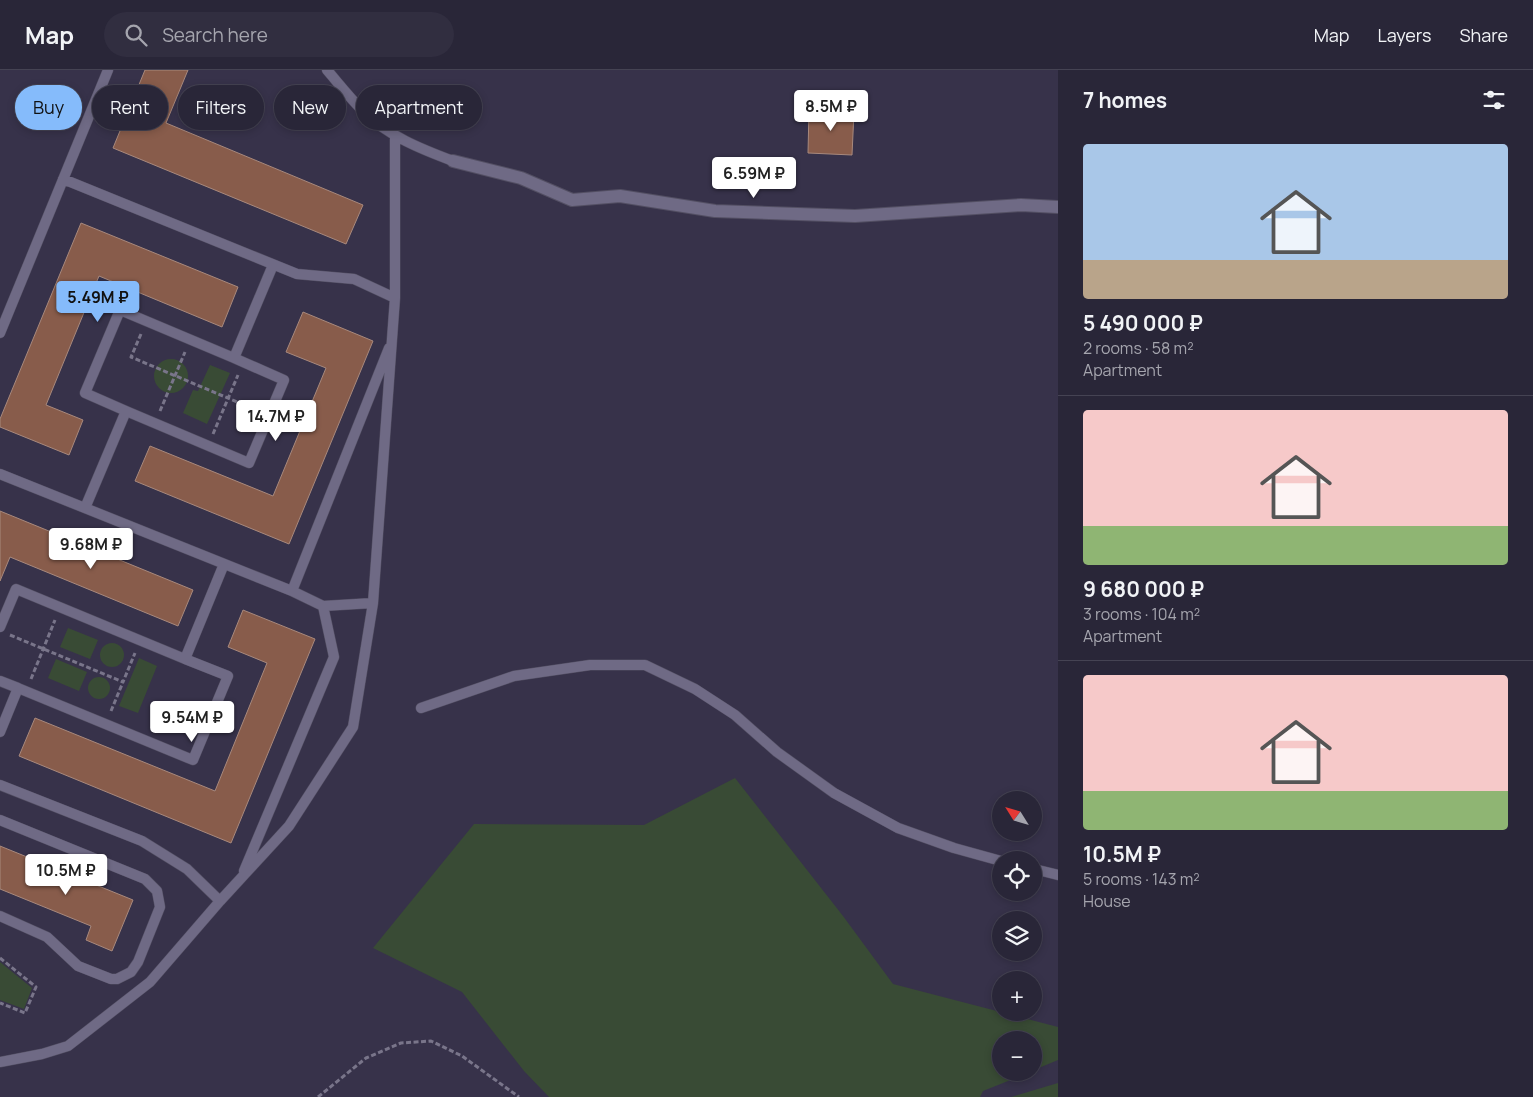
<!DOCTYPE html>
<html lang="en">
<head>
<meta charset="utf-8">
<style>
  body { margin:0; font-family:Manrope,sans-serif; background:#312e40; color:#f1f3f6; height:100vh; display:flex; flex-direction:column; font-size:19px; white-space:nowrap }
  * { box-sizing:border-box; margin:0 }
  p { font-size:16px; color:#a5a5ae }
  .icon { flex:none; width:28px; height:28px; fill:none; stroke:currentColor; stroke-width:2; stroke-linecap:round; stroke-linejoin:round }
  .map { position:relative; flex:1; overflow:hidden }
  .drawer { display:flex; flex-direction:column; background:#292638; width:475px }
  .drawer>* { flex:none }
  .banner { position:absolute; left:15px; top:15px; width:475px; height:45px; display:flex; gap:10px }
  .needle { width:32px; rotate:307deg }
  .controls { position:absolute; left:992px; top:721px; display:grid; gap:10px }
  .controls a { display:grid; place-items:center; width:50px; height:50px; border-radius:50%; background:#292638; box-shadow:0 2px 8px #0003,0 0 0 1px #454353; font-size:25px }
  .price { position:absolute; translate:-50% -42px; padding:0 11px; border-radius:5px; background:#fff; color:#222; font-size:16px; line-height:32px; filter:drop-shadow(0 1px 2px #0008) }
  .price::after { content:''; position:absolute; left:50%; top:30px; width:15px; height:11px; margin-left:-8px; background:inherit; clip-path:polygon(0 0,100% 0,50% 100%) }
  .price.selected { background:#85bbfb; color:#111 }
  ul { padding:0; list-style:none }
  li { display:grid; align-content:center; gap:10px; height:265px; padding:0 25px }
  li+li { border-top:1px solid #454353 }
  li span { display:grid; place-items:center; height:155px; border-radius:5px; color:#555 }
  li>.icon { margin-inline-start:auto }
  span .icon { width:90px; height:90px; fill:#fffc; stroke-width:1 }
  li b { font-size:21px }
  h2 { display:flex; justify-content:space-between; align-items:center; height:60px; padding:0 25px; font-size:21px }
  .tag { padding:0 18px; border-radius:22px; background:#292638; box-shadow:0 2px 8px #0003,0 0 0 1px #454353; font-size:18px; line-height:45px }
  .tag.selected { background:#85bbfb; color:#111 }
  header { display:flex; align-items:center; gap:30px; box-sizing:border-box; height:70px; padding:0 25px; background:#292638; border-bottom:1px solid #454353 }
  header strong { font-size:24px }
  nav { display:flex; gap:28px; margin-inline-start:auto; font-size:18px }
  .search { width:350px; height:45px; background:#312e40; display:flex; align-items:center; gap:12px; box-sizing:border-box; padding:0 18px; border-radius:28px; color:#a5a5ae; font-size:19px }
  main { display:flex; flex:1; min-height:0 }
  .map>svg:first-child { display:block }
</style>
</head>
<body>
<header>
<strong>Map</strong>
<div class="search"><svg class="icon" aria-label="search" viewBox="0 0 24 24"><circle cx="10" cy="10" r="6"/><path d="M15 15l6 6"/></svg>Search here</div>
<nav><a>Map</a><a>Layers</a><a>Share</a></nav>
</header>
<main>
<div class="map">
<svg width="1058" height="1027" viewBox="0 0 1058 1027">
  <rect width="100%" height="100%" fill="#37324a"/>
  <!-- green -->
  <path fill="#394b35" d="M154 306a17 17 0 1 1 34 0a17 17 0 1 1-34 0Z
    M210,295L230,303L207,354L183,343L193,320L198,321Z
    M68,558L98,570L90,589L60,577Z
    M100 585a12 12 0 1 1 24 0a12 12 0 1 1-24 0Z
    M139,588L157,596L138,643L119,636Z
    M56,589L87,602L79,621L48,608Z
    M88 618a11 11 0 1 1 22 0a11 11 0 1 1-22 0Z
    M735,708L843,846L893,914L1058,957V990L1034,1000V970H1001V1002L1028,1003L983,1021L980,1027H549L524,1001L462,922L373,878L474,754L644,755Z
    M0,892L32,918L24,939L0,930Z
    M1058,1013V1027H1011Z"/>
  <!-- building -->
  <path fill="#885c4b" stroke="#a8897d" d="M145,0H188L166,53L363,135L346,174L113,78Z
    M809,40L854,42L852,85L808,83Z
    M81,153L238,217L222,257L99,206L46,335L83,350L69,385L0,357V349Z
    M303,242L373,271L289,474L135,411L150,376L273,426L326,298L286,282Z
    M0,441L193,520L178,556L10,487L0,511Z
    M243,540L315,569L231,773L19,686L35,648L215,721L267,593L228,577Z
    M0,776L133,830L112,881L86,870L91,856L0,819Z"/>
  <g fill="none" stroke-linecap="round" stroke-linejoin="round">
    <!-- service casing -->
    <g stroke="#534f63" stroke-width="11">
      <path id="service" d="M327,0C339,14 350,28 363,41C388,66 421,79 453,91
        M63,109L297,204L354,209L395,228
        M0,263L108,0
        M126,341L85,323L120,240L234,288
        M0,404L292,521L323,536L334,587L244,801
        M85,438L126,341L249,393L284,310L234,288L273,195
        M292,521L389,278
        M323,536L373,533
        M0,557L16,519L185,589
        M0,611L18,618
        M421,638L514,606L590,595H645L695,619L735,645L777,682L834,723L898,758L954,778L1001,791
        M0,662L18,618L193,690L228,606L185,589L224,494
        M0,715L142,771L187,799L220,831
        M0,750L145,809L157,821L160,837L138,892L131,902L117,909H111L78,896L47,867L0,846
        M1034,799L1058,805
        M0,992L42,984L68,976L150,912L220,831L289,756L353,657L373,533L392,269L395,228V66"/>
    </g>
    <!-- minor casing -->
    <g stroke="#534f63" stroke-width="14">
      <path id="minor" d="M453,91L521,108L572,130L620,126L715,141L855,146L1021,135L1058,137"/>
    </g>
    <!-- path -->
    <path stroke="#79758a" stroke-width="3" stroke-dasharray="5 2.5" stroke-linecap="butt" d="M141,264L131,287L256,340
      M160,341L185,282
      M213,364L238,305
      M10,565L123,612L135,583
      M31,609L55,550
      M111,641L123,612
      M0,888L36,917L25,943L0,933
      M318,1027L366,988L401,973L431,971L462,986L519,1027"/>
    <!-- service -->
    <use href="#service" stroke="#6f6a85" stroke-width="10"/>
    <!-- minor -->
    <use href="#minor" stroke="#6f6a85" stroke-width="12"/>
  </g>
</svg>
<div class="controls">
<a><svg class="needle" viewBox="-14 -14 28 28"><path d="M0-13l5 13h-10z" fill="#e53935"/><path d="M0 13l5-13h-10z" fill="#a5a5ae"/></svg></a>
<a><svg class="icon" aria-label="locate" viewBox="0 0 24 24"><circle cx="12" cy="12" r="6"/><path d="M12 2v4M12 18v4M2 12h4M18 12h4"/></svg></a>
<a><svg class="icon" aria-label="layers" viewBox="0 0 24 24"><path d="M12 4l9 5-9 5-9-5zM3 14l9 5 9-5"/></svg></a>
<a>+</a>
<a>−</a>
</div>
<b class="price" style="left:831px;top:62px">8.5M ₽</b>
<b class="price" style="left:754px;top:129px">6.59M ₽</b>
<b class="price selected" style="left:98px;top:253px">5.49M ₽</b>
<b class="price" style="left:276px;top:372px">14.7M ₽</b>
<b class="price" style="left:91px;top:500px">9.68M ₽</b>
<b class="price" style="left:192px;top:673px">9.54M ₽</b>
<b class="price" style="left:66px;top:826px">10.5M ₽</b>
<div class="banner">
<a class="tag selected">Buy</a>
<a class="tag">Rent</a>
<a class="tag">Filters</a>
<a class="tag">New</a>
<a class="tag">Apartment</a>
</div>
</div>
<section class="drawer">
<h2>7 homes<svg class="icon" aria-label="filters" viewBox="0 0 24 24"><path d="M4 7h16M4 17h16"/><circle cx="9" cy="7" r="2"/><circle cx="15" cy="17" r="2"/></svg></h2>
<ul>
<li><span style="background:linear-gradient(#a9c7e8 75%,#b9a48a 0)"><svg class="icon" aria-label="home" viewBox="0 0 24 24"><path d="M3 11l9-7 9 7M6 9v11h12V9"/></svg></span><div><b>5 490 000 ₽</b><p>2 rooms · 58 m²</p><p>Apartment</p></div></li>
<li><span style="background:linear-gradient(#f6c9c9 75%,#8fb573 0)"><svg class="icon" aria-label="home" viewBox="0 0 24 24"><path d="M3 11l9-7 9 7M6 9v11h12V9"/></svg></span><div><b>9 680 000 ₽</b><p>3 rooms · 104 m²</p><p>Apartment</p></div></li>
<li><span style="background:linear-gradient(#f6c9c9 75%,#8fb573 0)"><svg class="icon" aria-label="home" viewBox="0 0 24 24"><path d="M3 11l9-7 9 7M6 9v11h12V9"/></svg></span><div><b>10.5M ₽</b><p>5 rooms · 143 m²</p><p>House</p></div></li>
</ul>
</section>
</main>
</body>
</html>
